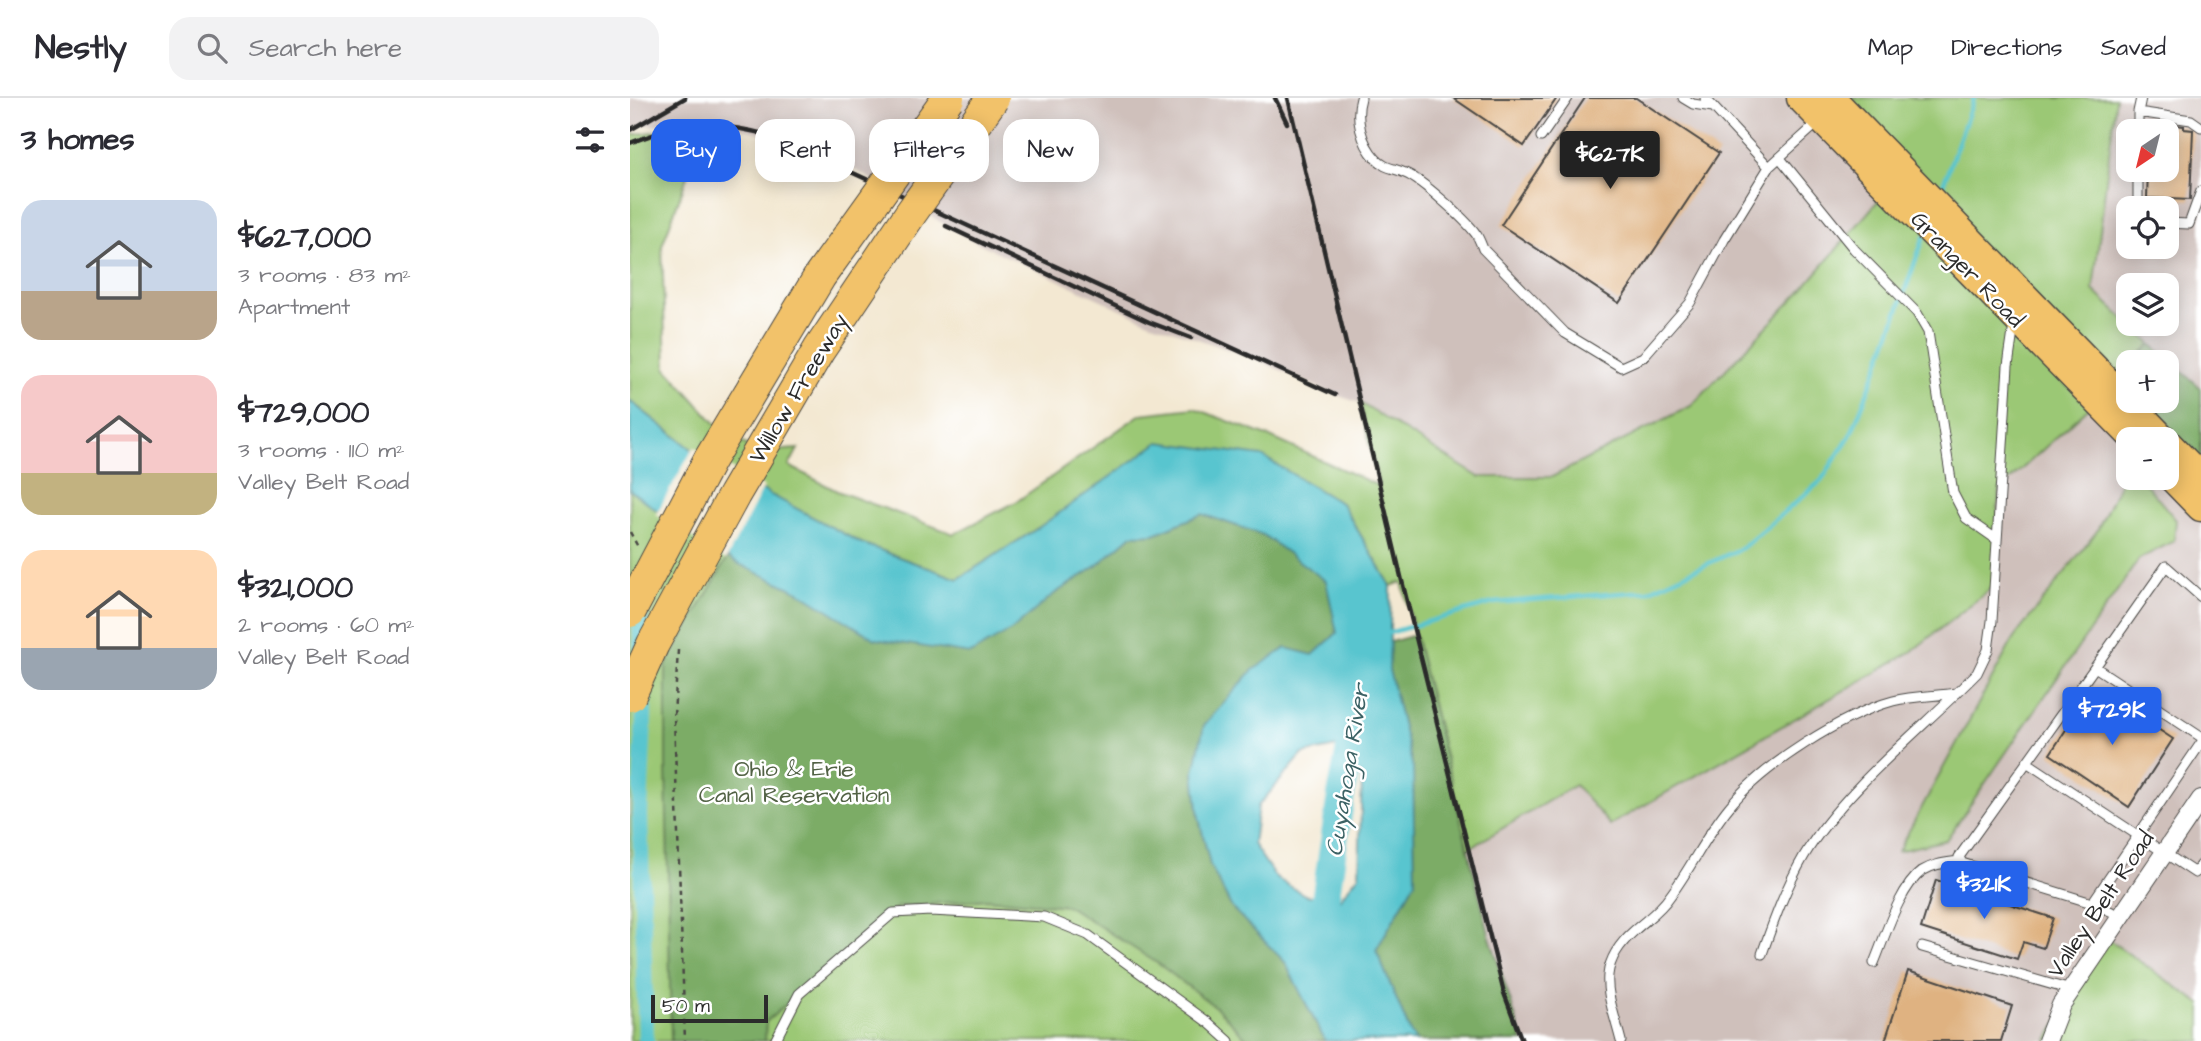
<!DOCTYPE html>
<html lang="en">
<head>
<meta charset="utf-8">
<style>
  body { margin:0; font-family:"Architects Daughter",sans-serif; background:#f2f2f3; color:#2b2b33; height:100vh; display:flex; flex-direction:column; font-size:26px; white-space:nowrap }
  * { box-sizing:border-box; margin:0 }
  p { font-size:23px; color:#7c7c81 }
  .icon { flex:none; width:38px; height:38px; fill:none; stroke:currentColor; stroke-width:2; stroke-linecap:round; stroke-linejoin:round }
  .map { position:relative; flex:1; overflow:hidden }
  .panel { display:flex; flex-direction:column; background:#fff; width:630px }
  .panel>* { flex:none }
  .guide { position:absolute; left:21px; top:21px; width:665px; height:63px; display:flex; gap:14px }
  .needle { width:46px; rotate:215deg }
  .fabs { position:absolute; left:1486px; top:21px; display:grid; gap:14px }
  .fabs a { display:grid; place-items:center; width:63px; height:63px; border-radius:14px; background:#fff; box-shadow:0 4px 18px #0003; font-size:35px }
  .scale { position:absolute; left:21px; bottom:18px; width:117px; box-sizing:border-box; padding-left:7px; border:4px solid #2b2b2b; border-top:0; font-size:19px; line-height:24px; white-space:nowrap; color:#2b2b2b; -webkit-text-stroke:5px #fff; paint-order:stroke }
  .price { position:absolute; translate:-50% -60px; padding:0 16px; border-radius:7px; background:#2563eb; color:#fff; font-size:23px; line-height:46px; filter:drop-shadow(0 2px 4px #0008) }
  .price::after { content:''; position:absolute; left:50%; top:42px; width:21px; height:16px; margin-left:-10px; background:inherit; clip-path:polygon(0 0,100% 0,50% 100%) }
  .price.current { background:#222; color:#fff }
  ul { padding:0; list-style:none }
  li { display:flex; align-items:center; gap:21px; height:175px; padding:0 21px }
  li span { display:grid; place-items:center; flex:none; width:196px; height:140px; border-radius:21px; color:#555 }
  li>.icon { margin-inline-start:auto }
  span .icon { width:84px; height:84px; fill:#fffc; stroke-width:1 }
  li b { font-size:30px }
  h2 { display:flex; justify-content:space-between; align-items:center; height:84px; padding:0 21px; font-size:30px }
  .chip { padding:0 24px; border-radius:21px; background:#fff; box-shadow:0 4px 18px #0003; font-size:24px; line-height:63px }
  .chip.current { background:#2563eb; color:#fff }
  header { display:flex; align-items:center; gap:42px; box-sizing:border-box; height:98px; padding:0 35px; background:#fff; border-bottom:2px solid #e1e1e2 }
  header strong { font-size:33px }
  nav { display:flex; gap:38px; margin-inline-start:auto; font-size:24px }
  .search { width:490px; height:63px; background:#f2f2f3; display:flex; align-items:center; gap:18px; box-sizing:border-box; padding:0 24px; border-radius:21px; color:#7c7c81; font-size:26px }
  main { display:flex; flex:1; min-height:0 }
  .map>svg:first-child { display:block }
</style>
</head>
<body>
<header>
<strong>Nestly</strong>
<div class="search"><svg class="icon" aria-label="search" viewBox="0 0 24 24"><circle cx="10" cy="10" r="6"/><path d="M15 15l6 6"/></svg>Search here</div>
<nav><a>Map</a><a>Directions</a><a>Saved</a></nav>
</header>
<main>
<section class="panel">
<h2>3 homes<svg class="icon" aria-label="filters" viewBox="0 0 24 24"><path d="M4 7h16M4 17h16"/><circle cx="9" cy="7" r="2"/><circle cx="15" cy="17" r="2"/></svg></h2>
<ul>
<li><span style="background:linear-gradient(#c9d6e8 65%,#b9a48a 0)"><svg class="icon" aria-label="home" viewBox="0 0 24 24"><path d="M3 11l9-7 9 7M6 9v11h12V9"/></svg></span><div><b>$627,000</b><p>3 rooms · 83 m²</p><p>Apartment</p></div></li>
<li><span style="background:linear-gradient(#f6c9c9 70%,#c2b280 0)"><svg class="icon" aria-label="home" viewBox="0 0 24 24"><path d="M3 11l9-7 9 7M6 9v11h12V9"/></svg></span><div><b>$729,000</b><p>3 rooms · 110 m²</p><p>Valley Belt Road</p></div></li>
<li><span style="background:linear-gradient(#ffd9b3 70%,#9aa5b1 0)"><svg class="icon" aria-label="home" viewBox="0 0 24 24"><path d="M3 11l9-7 9 7M6 9v11h12V9"/></svg></span><div><b>$321,000</b><p>2 rooms · 60 m²</p><p>Valley Belt Road</p></div></li>
</ul>
</section>
<div class="map">
<svg width="1571" height="943" viewBox="0 0 1571 943">
  <rect width="100%" height="100%" fill="#fff"/>
  <filter id="ink" filterUnits="userSpaceOnUse"><feTurbulence type="fractalNoise" baseFrequency=".0143" numOctaves="2"/><feDisplacementMap in="SourceGraphic" scale="14" xChannelSelector="R" yChannelSelector="G"/><feConvolveMatrix kernelMatrix="1 2 1 2 8 2 1 2 1" color-interpolation-filters="sRGB"/></filter>
  <filter id="wash" filterUnits="userSpaceOnUse"><feTurbulence type="fractalNoise" baseFrequency=".00686" numOctaves="4" result="noise"/><feDisplacementMap in="SourceGraphic" scale="28" xChannelSelector="R" yChannelSelector="G"/><feGaussianBlur stdDeviation="1.57" result="paint"/><feColorMatrix in="noise" values="0 0 0 0 0 0 0 0 0 0 0 0 0 0 0 0 0 1.4 0 .05"/><feComposite in="paint" operator="in"/></filter>
  <g filter="url(#wash)">
    <rect width="100%" height="100%" fill="#f3e8d2"/>
    <!-- industrial -->
    <path fill="#cfc0bb" fill-rule="evenodd" d="M0,0H1212L1259,90L1170,194L1061,308L922,379H849L730,305L703,296L628,262L519,224L335,139L226,72L196,62L145,39L98,27H10L0,32Z
      M1486,0H1571V290L1499,226H1536V187H1498V225L1463,192ZM1498,33H1536V72H1498ZM1498,110H1536V149H1498Z
      M1467,302L1498,341V380H1536L1571,409V906L1476,840L1417,943H893L859,836L838,751L945,687L980,727L1369,392Z"/>
    <!-- green -->
    <path fill="#9bc875" stroke="#637a50" stroke-width="2" d="M1212,0H1486L1463,192L1521,246L1503,264H1498V270L1467,302L1369,392L1364,488L1281,554L980,727L945,687L838,751L772,484L761,488L712,406L632,359L408,430L328,481L231,445L143,399L108,465L169,494L340,556L655,544L564,674L569,720L580,767L695,943H0V386L63,352L0,303V37L76,27L32,148L36,270L95,336L130,354L168,351L159,368L207,393L324,436L386,404L511,316L564,310L640,339L749,388L730,305L849,379H922L1061,308L1170,194L1259,90Z
      M1498,368V380H1511L1546,422L1544,443L1509,461L1316,742L1268,753L1384,540L1467,433Z
      M1476,840L1571,906V943H1417Z"/>
    <!-- forest -->
    <path fill="#7cac66" stroke="#546c48" stroke-width="2" d="M1521,246L1571,290V380L1481,288L1498,270V303H1536V264H1503Z
      M572,416L633,437L697,483L707,535L683,557L656,550L564,674L569,720L580,767L602,810L655,864L695,943H619L588,911L530,867L438,808L357,801L267,809L136,924L135,943H41L36,665V567L98,459L169,494L424,496L464,470L502,437L524,436Z
      M785,537L859,836L893,943H786L780,934L746,852L785,784L783,670L759,572L760,544Z"/>
    <!-- water -->
    <path fill="#58c5cf" stroke="#42787d" stroke-width="2" fill-rule="evenodd" d="M0,303L63,352L143,398L231,445L328,481L408,430L529,344L632,358L712,406L761,488L759,572L783,670L785,784L746,852L780,934L786,943H695L655,864L602,810L580,767L569,720L564,674L574,627L623,572L656,550L683,557L707,535L696,483L633,437L572,416L524,436L502,437L464,470L424,496L382,532L340,556L245,541L169,494L107,465L33,417L0,392ZM706,649L724,661L732,679L729,777L708,803L675,797L646,780L623,746L628,708L673,656Z"/>
    <!-- pier -->
    <path fill="#f3e8d2" d="M64,349L134,389L96,462L26,416Z"/>
    <g fill="none" stroke-linecap="round" stroke-linejoin="round">
      <!-- stream -->
      <path stroke="#58c5cf" stroke-width="4.5" d="M1309,98L1344,0
        M755,536L863,505L1018,493L1112,450L1191,383L1221,336L1248,268L1294,139"/>
      <!-- canal -->
      <path stroke="#58c5cf" stroke-width="16" d="M5,505L10,517L12,555
        M13,585L14,618L10,716L16,943"/>
      <!-- river -->
      <path stroke="#58c5cf" stroke-width="28" d="M693,836L691,830L711,697L726,621"/>
    </g>
    <g id="blocks">
      <!-- building -->
      <path fill="#dfb281" d="M823,0H927L894,48Z
        M955,0H1006L1089,55L989,205L871,127Z
        M1536,26L1554,28V31L1563,32L1560,102L1517,100L1518,72H1536Z
        M1464,589L1543,641L1499,709L1420,656Z
        M1306,782L1423,820L1413,850L1393,844L1387,861L1291,830Z
        M1278,873L1382,908L1371,943H1255Z"/>
    </g>
  </g>
  <g filter="url(#ink)">
    <use href="#blocks" fill-opacity="0" stroke="#494744" stroke-width="2"/>
    <g fill="none" stroke-linecap="round" stroke-linejoin="round">
      <!-- service casing -->
      <g stroke="#494744" stroke-width="11">
        <path id="service" d="M731,0C725,20 731,45 746,61C755,71 765,70 775,75C791,81 836,122 846,136C849,140 851,146 853,151L935,235L991,269L1013,259L1060,205L1094,142L1139,69
          M1053,0L1063,6L1083,9
          M1075,0L1139,69L1191,22
          M1508,14L1561,22L1571,29
          M1508,33V14L1511,0
          M911,39L938,0
          M1150,60L1224,151L1287,215L1298,234L1323,395L1336,420L1366,441
          M1508,110V72
          M1536,125L1559,126L1571,93
          M1571,499L1536,468L1465,569L1571,639
          M1465,569L1329,759L1332,765L1462,805L1571,645
          M1398,665L1565,775L1571,767
          M1462,805L1491,818
          M1292,849L1441,892
          M1132,856C1144,822 1156,789 1174,758C1214,691 1292,631 1347,575L1358,552L1362,523L1378,268L1384,227
          M1244,865C1255,839 1269,790 1292,773C1303,766 1316,765 1329,763
          M145,943L169,896L263,815L301,813L414,819L458,837L579,925L599,943
          M991,943C979,896 963,869 1005,832C1017,821 1031,812 1040,798C1061,770 1076,737 1099,709C1132,668 1212,617 1263,603C1283,598 1306,598 1327,595"/>
      </g>
      <!-- minor casing -->
      <g stroke="#494744" stroke-width="20">
        <path id="minor" d="M1417,943L1431,907L1571,701"/>
      </g>
      <!-- primary casing -->
      <g stroke="#494744" stroke-width="31">
        <path id="primary" d="M1171,0L1505,341
          M1201,0L1533,341
          M1536,344L1571,380
          M1536,373L1571,409"/>
      </g>
      <!-- path -->
      <path stroke="#494744" stroke-width="2.5" stroke-dasharray="5 5" stroke-linecap="butt" d="M0,434L8,449
        M48,552L44,618L55,943"/>
      <!-- service -->
      <use href="#service" stroke="#fff" stroke-width="9"/>
      <!-- minor -->
      <use href="#minor" stroke="#fff" stroke-width="18"/>
      <!-- primary -->
      <use href="#primary" stroke="#f2c26a" stroke-width="28"/>
      <!-- rail -->
      <path stroke="#2b2b2b" stroke-width="4.5" d="M645,0L657,25
        M658,0L772,483L874,895L892,943
        M0,32L55,0
        M0,45C52,24 91,23 145,39L705,297
        M316,128L519,224L561,240"/>
      <!-- motorway-bridge casing -->
      <g stroke="#494744" stroke-width="34" stroke-linecap="butt">
        <path id="motorway-bridge" d="M0,513L80,361L190,178L318,0
          M0,597L23,546L104,397L189,252L281,115L363,0"/>
      </g>
      <!-- motorway-bridge -->
      <use href="#motorway-bridge" stroke="#f2c26a" stroke-width="32"/>
    </g>
  </g>
  <g text-anchor="middle" stroke-width="5" stroke-linejoin="round" paint-order="stroke">
    <!-- street labels -->
    <g font-size="23" fill="#2b2b2b" stroke="#fff">
      <text transform="translate(1338 171) rotate(46)" y="8">Granger Road</text>
      <text transform="translate(168 290) rotate(-59)" y="8">Willow Freeway</text>
      <text transform="translate(1470 806) rotate(-56)" y="8">Valley Belt Road</text>
    </g>
    <!-- park labels -->
    <g font-size="23" fill="#526245" stroke="#fff">
      <text x="164" y="678">Ohio &amp; Erie<tspan x="164" dy="26">Canal Reservation</tspan></text>
    </g>
    <!-- water labels -->
    <g font-size="24" font-style="italic" fill="#3b6164" stroke="#fff">
      <text transform="translate(717 672) rotate(-81)" y="8">Cuyahoga River</text>
    </g>
  </g>
</svg>
<div class="fabs">
<a><svg class="needle" viewBox="-14 -14 28 28"><path d="M0-13l5 13h-10z" fill="#e53935"/><path d="M0 13l5-13h-10z" fill="#7c7c81"/></svg></a>
<a><svg class="icon" aria-label="locate" viewBox="0 0 24 24"><circle cx="12" cy="12" r="6"/><path d="M12 2v4M12 18v4M2 12h4M18 12h4"/></svg></a>
<a><svg class="icon" aria-label="layers" viewBox="0 0 24 24"><path d="M12 4l9 5-9 5-9-5zM3 14l9 5 9-5"/></svg></a>
<a>+</a>
<a>−</a>
</div>
<div class="scale">50 m</div>
<b class="price current" style="left:980px;top:93px">$627K</b>
<b class="price" style="left:1482px;top:649px">$729K</b>
<b class="price" style="left:1354px;top:823px">$321K</b>
<div class="guide">
<a class="chip current">Buy</a>
<a class="chip">Rent</a>
<a class="chip">Filters</a>
<a class="chip">New</a>
</div>
</div>
</main>
</body>
</html>
